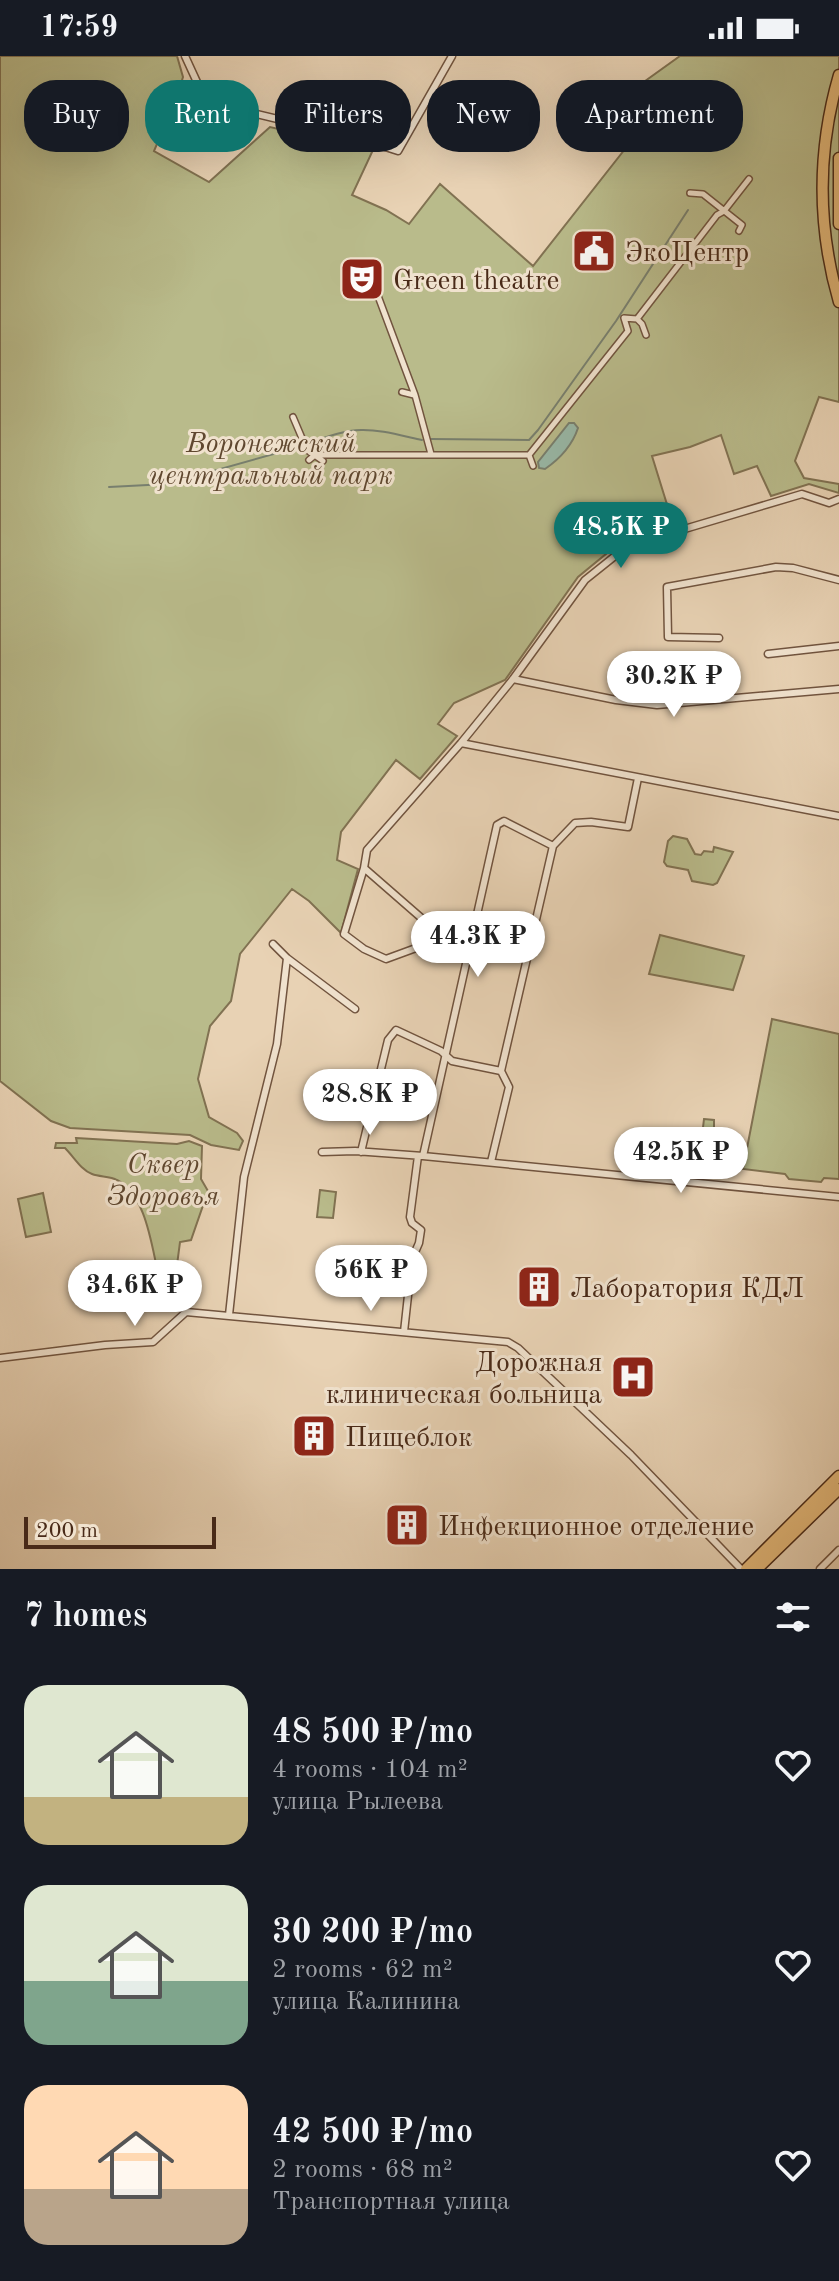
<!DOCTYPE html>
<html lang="en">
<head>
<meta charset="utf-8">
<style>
  body { margin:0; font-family:"Old Standard TT",serif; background:#20242c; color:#f1f3f6; height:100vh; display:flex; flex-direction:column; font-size:30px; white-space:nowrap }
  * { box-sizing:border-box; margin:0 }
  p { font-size:26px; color:#9ea1a6 }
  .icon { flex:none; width:44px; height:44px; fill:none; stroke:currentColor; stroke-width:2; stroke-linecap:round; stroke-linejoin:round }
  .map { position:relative; height:1513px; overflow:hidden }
  .panel { display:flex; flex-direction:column; background:#171b24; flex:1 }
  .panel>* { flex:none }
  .guide { position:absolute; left:24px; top:24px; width:792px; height:72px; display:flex; gap:16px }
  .scale { position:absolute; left:24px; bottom:20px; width:192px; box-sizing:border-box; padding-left:8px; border:4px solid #492a18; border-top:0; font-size:22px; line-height:28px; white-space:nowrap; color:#492a18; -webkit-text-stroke:6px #f0e2ce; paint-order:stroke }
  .price { position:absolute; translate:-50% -68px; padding:0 18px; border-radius:28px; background:#fff; color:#222; font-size:26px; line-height:52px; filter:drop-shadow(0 2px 4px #0008) }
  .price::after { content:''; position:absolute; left:50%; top:48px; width:24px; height:18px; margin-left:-12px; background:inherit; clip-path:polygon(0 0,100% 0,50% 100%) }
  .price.current { background:#0f766e; color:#fff }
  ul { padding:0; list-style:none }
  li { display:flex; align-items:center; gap:24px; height:200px; padding:0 24px }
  li span { display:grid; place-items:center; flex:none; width:224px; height:160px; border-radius:24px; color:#555 }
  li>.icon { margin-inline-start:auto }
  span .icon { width:96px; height:96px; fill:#fffc; stroke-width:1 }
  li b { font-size:34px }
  h2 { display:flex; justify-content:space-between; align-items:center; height:96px; padding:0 24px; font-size:34px }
  .pill { padding:0 28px; border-radius:32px; background:#171b24; box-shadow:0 8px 32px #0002; font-size:28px; line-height:72px }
  .pill.current { background:#0f766e; color:#fff }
  .status { display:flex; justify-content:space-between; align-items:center; height:56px; padding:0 40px; background:#171b24; direction:ltr }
  .status svg { height:22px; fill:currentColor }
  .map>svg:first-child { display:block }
</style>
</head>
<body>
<div class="status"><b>17:59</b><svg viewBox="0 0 49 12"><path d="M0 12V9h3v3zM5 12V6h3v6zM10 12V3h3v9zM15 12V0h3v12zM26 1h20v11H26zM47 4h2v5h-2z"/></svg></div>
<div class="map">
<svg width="839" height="1513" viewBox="0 0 839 1513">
  <rect width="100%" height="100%" fill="#e8d2b4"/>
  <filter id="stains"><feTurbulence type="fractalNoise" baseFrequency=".0025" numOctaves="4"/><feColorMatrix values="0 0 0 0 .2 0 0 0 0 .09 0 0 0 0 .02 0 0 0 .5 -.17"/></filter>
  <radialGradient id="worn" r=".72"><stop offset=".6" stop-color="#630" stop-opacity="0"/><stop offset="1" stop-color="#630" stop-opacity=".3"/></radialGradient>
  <!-- green -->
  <path fill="#b9bb8b" stroke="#817252" stroke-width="2" d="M0,0H177L183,21L171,59L163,55L170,60L165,69L158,66L164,71L154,95L209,126L270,71L373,94L352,139L386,154L409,168L440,128L533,210L625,93L586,64L621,37L627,38L680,0H839V346L819,341L795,405L804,422L839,428V437L809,428L771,440L757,410L734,418L721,379L690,391L652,400L674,471L617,489L578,521L505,624L454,647L438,668L457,680L420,723L396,704L341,776L337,804L358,813L341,877L309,845L292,833L240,898L231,945L210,970L198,1023L209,1061L237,1077L243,1085L239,1094L211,1089L190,1079L70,1072L51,1065L0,1025Z
    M673,780L687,783L695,798L701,799L704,795L713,796L714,791L733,796L717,827L713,829L692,825L688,814L667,810L664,806L668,785Z
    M660,879L744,900L733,934L649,918Z
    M772,963L839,978V1123L824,1122L821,1126L789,1123L785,1118L743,1113Z
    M704,1063L714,1064V1078L733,1080L730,1097L712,1095L713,1084L702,1080Z
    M76,1082L177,1088L189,1085L202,1090L201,1123L208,1135L191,1184L180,1186L177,1209L172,1220L159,1221C152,1194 147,1139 117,1124C110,1120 100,1121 92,1118C81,1114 74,1101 65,1092H55L56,1087H77Z
    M695,1097L730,1101L727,1117L694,1114Z
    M320,1134L336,1136L333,1162L317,1161Z
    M43,1137L51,1176L26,1181L18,1143Z"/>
  <!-- water -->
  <path fill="#98b8a7" stroke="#787f6e" stroke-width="2" d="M569,367H574L578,372C572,390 561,402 545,413L539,412L538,406Z"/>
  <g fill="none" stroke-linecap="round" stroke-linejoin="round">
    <!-- stream -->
    <path stroke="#787f6e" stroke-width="2" d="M431,383L529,384L538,374L616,265L688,154
      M308,388C358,367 372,373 422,384
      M109,431L167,428L302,390"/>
    <!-- pedestrian casing -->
    <g stroke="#71543f" stroke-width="8">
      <path id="pedestrian" d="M690,137L703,138L742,169L739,175
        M378,240L415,339L431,398
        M637,263L642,268L646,279
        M402,336L414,339
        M293,361L307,394L323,405
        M529,399L533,410
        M309,404L315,399H529L628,275L624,262L637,263L717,159L724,155L749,123"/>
    </g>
    <!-- minor casing -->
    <g stroke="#71543f" stroke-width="9">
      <path id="minor" d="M185,0L202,37L215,48L357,82L398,95L452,0
        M719,582L668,581L667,531L776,511L793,512L839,524
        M768,598L839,590
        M513,623L616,644L657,649L839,633
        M461,687L839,760
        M364,812L344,878L364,893L386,903L416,892L434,873
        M273,888L287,902
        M468,897L434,873L364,812L367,794L461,687L513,623L585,524L620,496L661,480L802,438L829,447L839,443
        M322,1096L355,1095L423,1100L839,1141
        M361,1096L388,984L396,974L441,995L452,1005L501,1015
        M423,1100L497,769L504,765L553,790
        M491,1106L509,1031L501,1015L553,790L575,767L591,766L628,771L638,722
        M229,1259L244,1121L277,988L287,902L355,953
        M404,1276L412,1203L419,1187L421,1174L412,1167L410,1161L418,1100
        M0,1302L105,1289L153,1286L186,1256L508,1286L518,1292L631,1399L741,1513
        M820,1513L839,1494"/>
    </g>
    <!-- primary casing -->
    <g stroke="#492a18" stroke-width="13">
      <path id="primary" d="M839,19C817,95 817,170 839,246
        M839,102V168
        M746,1513L839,1420
        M757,1513L839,1433"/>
    </g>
    <!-- pedestrian -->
    <use href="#pedestrian" stroke="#f0e2ce" stroke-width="5"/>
    <!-- minor -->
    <use href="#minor" stroke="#f0e2ce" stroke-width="6"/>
    <!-- primary -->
    <use href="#primary" stroke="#e4b97a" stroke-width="10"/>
  </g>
  <!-- icons -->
  <defs>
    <g id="civic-square" transform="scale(2.3)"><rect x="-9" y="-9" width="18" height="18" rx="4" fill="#8f2418" stroke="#f0e2ce"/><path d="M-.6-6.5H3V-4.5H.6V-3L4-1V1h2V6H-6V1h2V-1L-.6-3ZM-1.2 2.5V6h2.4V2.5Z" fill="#fff"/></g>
    <g id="theatre-square" transform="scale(2.3)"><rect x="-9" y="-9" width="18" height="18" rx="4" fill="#8f2418" stroke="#f0e2ce"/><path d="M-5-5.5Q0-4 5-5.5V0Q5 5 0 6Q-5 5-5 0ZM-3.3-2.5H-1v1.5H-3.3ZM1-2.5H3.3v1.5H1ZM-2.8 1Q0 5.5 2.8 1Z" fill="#fff"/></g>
    <g id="building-square" transform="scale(2.3)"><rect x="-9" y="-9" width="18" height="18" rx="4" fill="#8f2418" stroke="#f0e2ce"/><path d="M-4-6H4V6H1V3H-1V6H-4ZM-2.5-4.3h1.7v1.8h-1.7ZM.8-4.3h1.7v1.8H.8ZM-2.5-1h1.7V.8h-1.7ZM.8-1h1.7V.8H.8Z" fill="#fff"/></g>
    <g id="hospital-square" transform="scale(2.3)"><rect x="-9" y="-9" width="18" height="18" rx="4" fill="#8f2418" stroke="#f0e2ce"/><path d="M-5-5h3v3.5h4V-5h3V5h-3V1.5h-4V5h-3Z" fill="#fff"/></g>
  </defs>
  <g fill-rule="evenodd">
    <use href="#civic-square" x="594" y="195"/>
    <use href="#theatre-square" x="362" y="223"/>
    <use href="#building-square" x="539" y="1231"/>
    <use href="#hospital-square" x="633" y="1321"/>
    <use href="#building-square" x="314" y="1380"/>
    <use href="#building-square" x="407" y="1469"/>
  </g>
  <g text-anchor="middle" stroke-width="6" stroke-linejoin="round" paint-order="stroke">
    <!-- poi labels -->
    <g font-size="28" fill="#492a18" stroke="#f0e2ce" text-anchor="start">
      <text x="625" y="205">ЭкоЦентр</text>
      <text x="393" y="233">Green theatre</text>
      <text x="570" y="1241">Лаборатория КДЛ</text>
      <text x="602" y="1315" text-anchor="end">Дорожная<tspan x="602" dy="32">клиническая больница</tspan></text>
      <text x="345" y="1390">Пищеблок</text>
      <text x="438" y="1479">Инфекционное отделение</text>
    </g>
    <!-- park labels -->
    <g font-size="28" font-style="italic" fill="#5f472f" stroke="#f0e2ce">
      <text x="271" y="396">Воронежский<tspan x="271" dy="32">центральный парк</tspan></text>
      <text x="163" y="1117">Сквер<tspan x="163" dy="32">Здоровья</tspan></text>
    </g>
  </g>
  <rect width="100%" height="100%" filter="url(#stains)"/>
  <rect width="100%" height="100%" fill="url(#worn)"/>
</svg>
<div class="scale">200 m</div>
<b class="price current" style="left:621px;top:514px">48.5K ₽</b>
<b class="price" style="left:674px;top:663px">30.2K ₽</b>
<b class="price" style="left:478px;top:923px">44.3K ₽</b>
<b class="price" style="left:370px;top:1081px">28.8K ₽</b>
<b class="price" style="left:681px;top:1139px">42.5K ₽</b>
<b class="price" style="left:371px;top:1257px">56K ₽</b>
<b class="price" style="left:135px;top:1272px">34.6K ₽</b>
<div class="guide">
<a class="pill">Buy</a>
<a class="pill current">Rent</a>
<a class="pill">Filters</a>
<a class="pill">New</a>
<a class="pill">Apartment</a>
</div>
</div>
<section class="panel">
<h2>7 homes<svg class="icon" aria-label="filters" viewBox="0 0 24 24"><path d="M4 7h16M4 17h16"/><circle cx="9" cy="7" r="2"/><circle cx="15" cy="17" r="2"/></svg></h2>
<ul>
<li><span style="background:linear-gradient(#dfe7d0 70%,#c2b280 0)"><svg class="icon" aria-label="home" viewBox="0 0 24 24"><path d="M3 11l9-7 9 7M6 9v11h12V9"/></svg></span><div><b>48 500 ₽/mo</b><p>4 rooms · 104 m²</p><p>улица Рылеева</p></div><svg class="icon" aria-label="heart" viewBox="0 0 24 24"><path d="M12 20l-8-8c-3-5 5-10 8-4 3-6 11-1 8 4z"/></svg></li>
<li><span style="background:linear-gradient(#dfe7d0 60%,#7fa58c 0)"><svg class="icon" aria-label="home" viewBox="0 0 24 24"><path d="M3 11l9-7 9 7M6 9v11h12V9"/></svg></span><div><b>30 200 ₽/mo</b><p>2 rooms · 62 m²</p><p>улица Калинина</p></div><svg class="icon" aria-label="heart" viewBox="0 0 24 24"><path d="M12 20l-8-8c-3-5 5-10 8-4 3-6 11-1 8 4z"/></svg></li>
<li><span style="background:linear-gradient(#ffd9b3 65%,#b9a48a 0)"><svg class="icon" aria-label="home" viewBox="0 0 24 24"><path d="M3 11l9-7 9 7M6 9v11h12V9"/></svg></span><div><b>42 500 ₽/mo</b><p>2 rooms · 68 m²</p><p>Транспортная улица</p></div><svg class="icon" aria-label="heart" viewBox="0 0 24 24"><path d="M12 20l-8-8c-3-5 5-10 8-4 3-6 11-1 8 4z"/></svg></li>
</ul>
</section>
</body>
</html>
